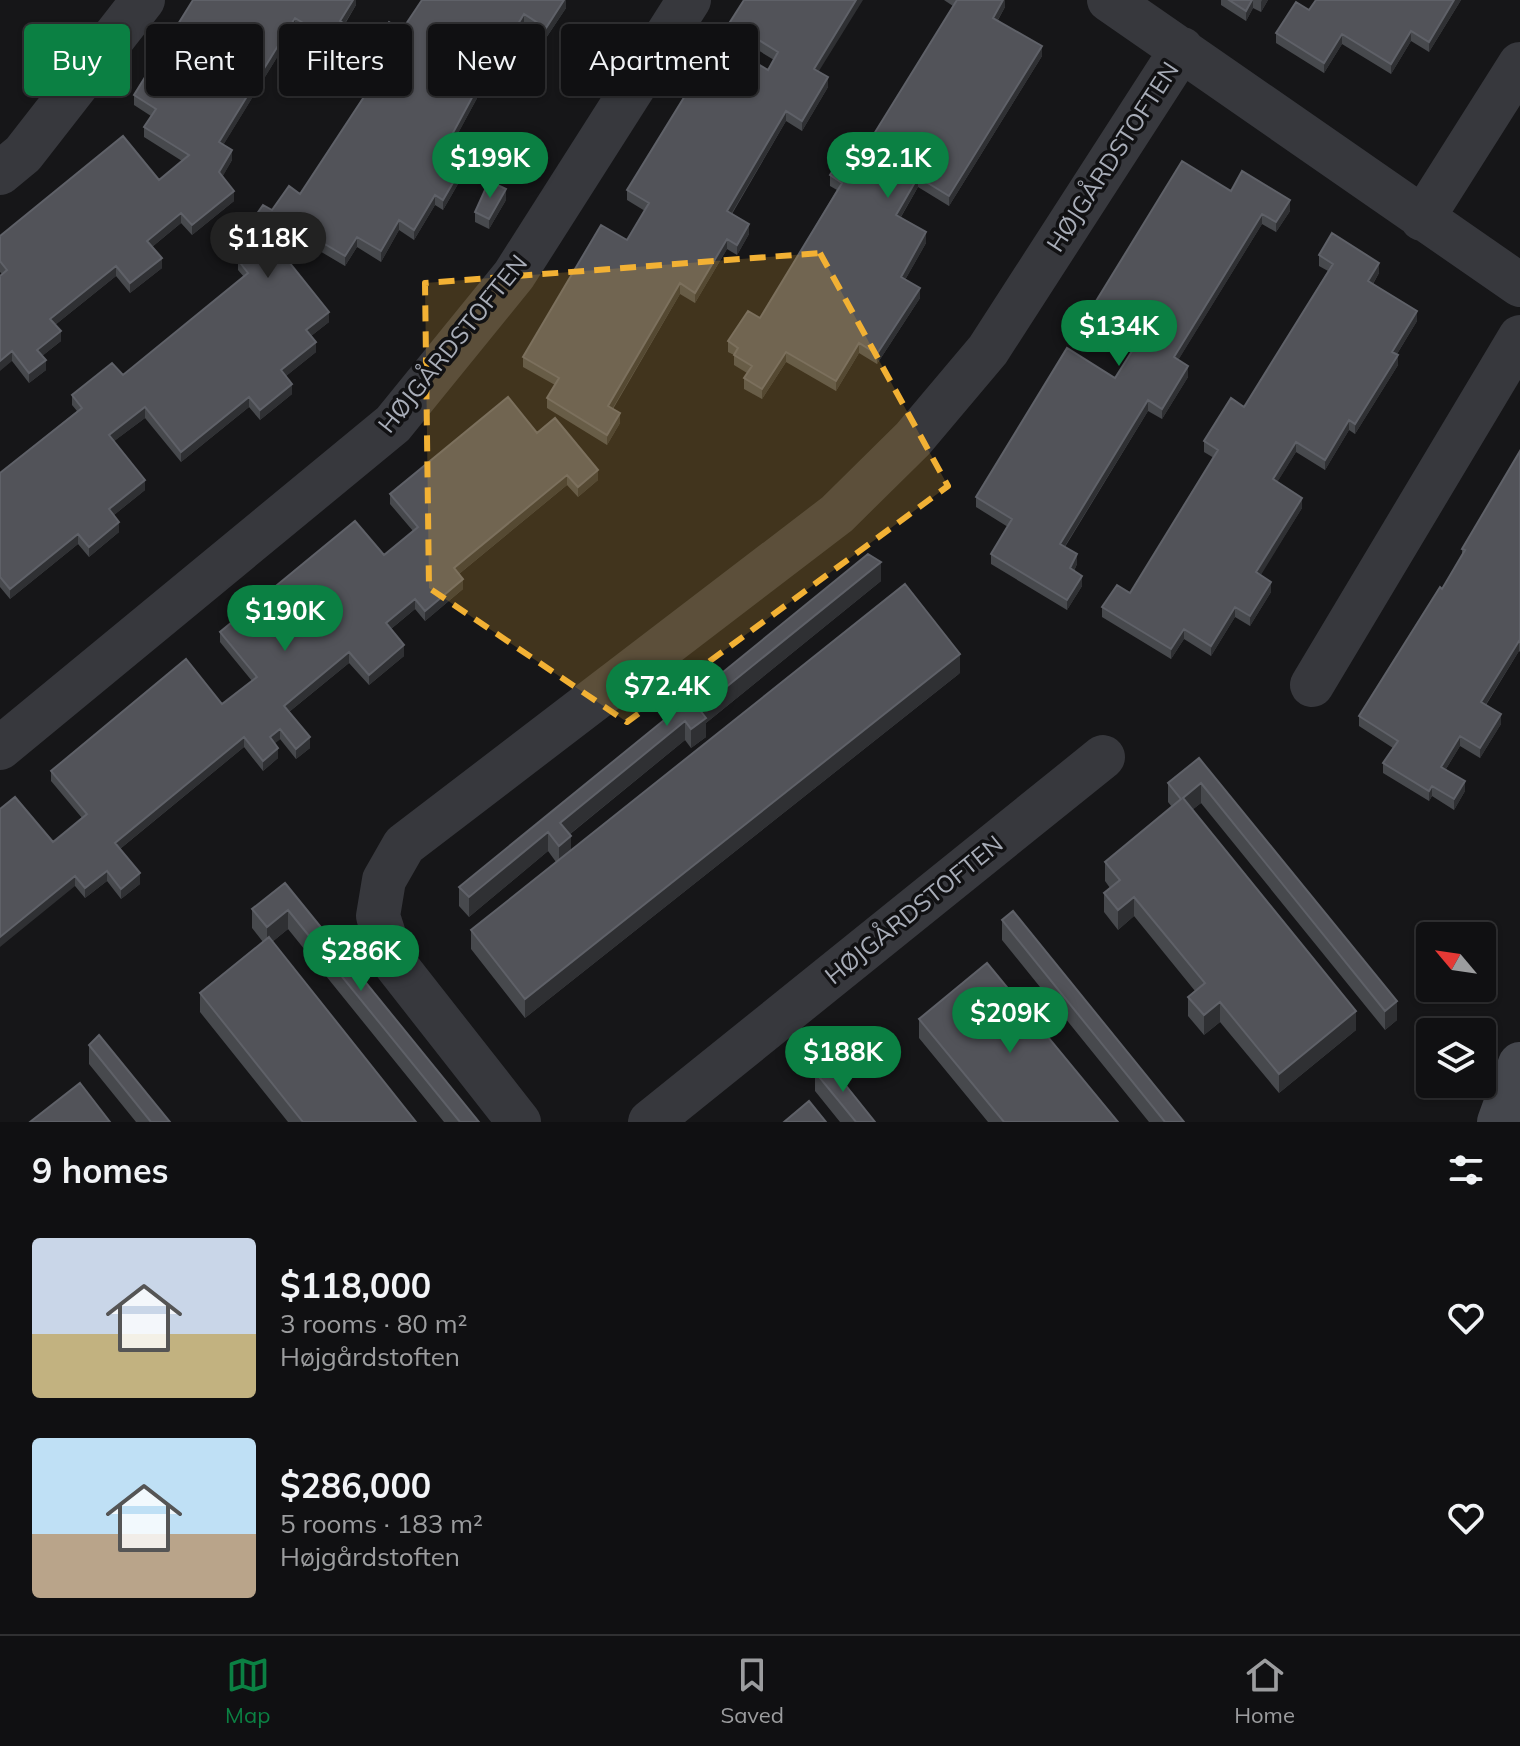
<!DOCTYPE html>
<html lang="en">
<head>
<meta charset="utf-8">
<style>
  body { margin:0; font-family:Mulish,sans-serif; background:#1e1e20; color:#f1f3f6; height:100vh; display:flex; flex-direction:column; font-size:30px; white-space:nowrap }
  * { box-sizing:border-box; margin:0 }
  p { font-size:26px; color:#9c9d9f }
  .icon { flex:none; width:44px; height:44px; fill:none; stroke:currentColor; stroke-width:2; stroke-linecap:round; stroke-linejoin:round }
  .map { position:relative; height:1122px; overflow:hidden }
  .details { display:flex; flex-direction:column; background:#101012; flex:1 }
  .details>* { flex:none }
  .top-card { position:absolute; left:24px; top:24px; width:800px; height:72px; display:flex; gap:16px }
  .needle { width:52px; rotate:299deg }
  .controls { position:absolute; left:1416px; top:922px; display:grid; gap:16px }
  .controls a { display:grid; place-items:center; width:80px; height:80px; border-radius:8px; background:#101012; box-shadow:0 2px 6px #0004,0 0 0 2px #303032; font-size:40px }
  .price { position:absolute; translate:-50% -68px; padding:0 18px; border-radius:28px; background:#0b8043; color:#fff; font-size:26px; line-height:52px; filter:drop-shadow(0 2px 4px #0008) }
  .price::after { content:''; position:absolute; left:50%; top:48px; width:24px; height:18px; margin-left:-12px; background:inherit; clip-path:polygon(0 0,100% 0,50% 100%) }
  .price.on { background:#222; color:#fff }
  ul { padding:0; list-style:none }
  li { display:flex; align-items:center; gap:24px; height:200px; padding:0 32px }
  li span { display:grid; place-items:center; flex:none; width:224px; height:160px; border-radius:8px; color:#555 }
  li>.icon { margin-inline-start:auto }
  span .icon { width:96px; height:96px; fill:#fffc; stroke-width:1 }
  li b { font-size:34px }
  h2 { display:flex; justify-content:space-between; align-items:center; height:96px; padding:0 32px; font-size:34px }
  .chip { padding:0 28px; border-radius:8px; background:#101012; box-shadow:0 2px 6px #0004,0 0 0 2px #303032; font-size:28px; line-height:72px }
  .chip.on { background:#0b8043; color:#fff }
  .dock { display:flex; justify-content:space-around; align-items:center; height:112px; border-top:2px solid #303032; background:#101012; font-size:22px; color:#9c9d9f }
  .dock a { display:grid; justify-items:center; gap:4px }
  .dock .on { color:#0b8043 }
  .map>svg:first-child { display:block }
</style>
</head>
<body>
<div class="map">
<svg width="1520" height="1122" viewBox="0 0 1520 1122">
  <rect width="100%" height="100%" fill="#161618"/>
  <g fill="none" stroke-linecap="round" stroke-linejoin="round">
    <!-- street -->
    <path stroke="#37383d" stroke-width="44" d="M1109,0L1520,285
      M0,173L23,154L143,0
      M1422,219L1520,64
      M1312,685L1520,337
      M0,748L393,424L514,275L689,0
      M519,1122L392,960L378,916L384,880L404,845L837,514L913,439L988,350L1182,49
      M650,1122L1103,757"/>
    <!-- secondary -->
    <path stroke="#45474d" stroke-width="44" d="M1499,1122L1520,1064"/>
  </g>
  <!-- wall -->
  <path fill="#47494d" d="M193,0H356V5L345,24L374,45L402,30L566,0V8L546,38L524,24L484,91L482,89L445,157L462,177L443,210L435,205L414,240L399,230L381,262L357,247L345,266L291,234L280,251L329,322L311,336L316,352L286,376L292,394L260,420L249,407L181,462L145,418L114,441L145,490L114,515L119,532L89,557L78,544L10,599L0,587V473L77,411L72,405V395L123,375L244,277L238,270V260L254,246L245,242V231L272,210L300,194L373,84L360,76V73L359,74L338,62L336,53L295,28L223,145L232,160L222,177L234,201L192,235L181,223L152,247L162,268L130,293L116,276L55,325L61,341L42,356L46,370L29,383L12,361L2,274L0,272V236L159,180L182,161L144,137V127L151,116L134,105V95Z
    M944,0H1005V7L998,20L1042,56L949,206L918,187L901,217L926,243L905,280L920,298L877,364L859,353L836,391L786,362L762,399L744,389V378L747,373L734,365V355L728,352V341L760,318L837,190L830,186V175L869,142L953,6Z
    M1221,0H1268L1261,12L1253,8L1246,21L1221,5Z
    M1316,0H1461L1429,52L1411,41L1391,74L1342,44L1324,73L1276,43V33L1309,10Z
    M730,22L819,72L828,87L802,131L786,121L732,214L749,234L737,255L727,249L695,303L680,294L613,409L620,423L607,445L547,408V398L555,385L523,367V357L627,240L645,211L627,200V190L730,73L768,70L774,60L730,33Z
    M1231,191L1290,211L1276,232L1262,224L1178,360L1188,377L1162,419L1148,411L1065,547L1077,564L1074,571L1082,586L1067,610L991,564V554L1008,527L976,507V497L1115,378L1134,348L1090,321V311Z
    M506,200L489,229L475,222V212Z
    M1319,255L1379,273L1373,284L1417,321L1397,354L1398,365L1355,434L1349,430L1325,470L1296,452L1277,482L1302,508L1260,575L1271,592L1250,626L1235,617L1211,656L1184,639L1171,659L1102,617V607L1130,593L1214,458L1204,452V441L1244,407L1328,271L1319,266Z
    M537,433L598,480L578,497L567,485L459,574L463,589L425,621L415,609L391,629L404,656L369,685L349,663L289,712L310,748L296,759L280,739L275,743L278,758L263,771L244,747L120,849L140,884L121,899L107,881L85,898L75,886L53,842L82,818L51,781V771L222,704L252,681L220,642V632L384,555L413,531L390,504V494Z
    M1520,451V652L1519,651L1486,705L1501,724L1480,758L1460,746L1446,769L1465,791L1454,810L1432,796L1429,801L1383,773V763L1393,748L1359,726V716L1442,589L1462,556V549Z
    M868,554L881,581L706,723V737L691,748L685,740L569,835L571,850L960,673L525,1018L471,949V930L556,862L548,851L469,917L459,906V887Z
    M1199,758L1397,1020L1385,1030L1201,803L1192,810L1356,1030L1279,1093L1220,1022L1204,1035L1188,1016V997L1195,991L1134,916L1118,930L1104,912V893L1110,888L1105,881V862L1172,807L1168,802V783Z
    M285,883L479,1122H444L288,929L272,942L416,1122H288L200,1012V993L263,942L252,928V909Z
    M1002,920L1184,1122H1149L1002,940Z
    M919,1019L1118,1122H988L919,1038Z
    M89,1045L170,1122H136L89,1064Z
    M815,1072L875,1122H840L815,1091Z"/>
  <!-- shaded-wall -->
  <path fill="#2f3033" d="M353,0H356V5L340,31V21Z
    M564,0H566V8L546,38V28Z
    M856,0H863L814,79V69Z
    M1003,0H1005V7L993,28V18Z
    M1252,0H1253V8L1246,21V11Z
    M1262,0H1268L1261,12V2Z
    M1454,0H1461L1429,52V42Z
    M524,14V24L484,91V81Z
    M295,18V28L219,152V142Z
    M1411,31V41L1391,74V64Z
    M1342,34V44L1324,73V63Z
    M374,41V52L360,66L359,74V64Z
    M1042,46V56L949,206V196Z
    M828,77V87L802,131V121Z
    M482,79V89L441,165V155Z
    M786,111V121L727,221V211Z
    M232,150V160L219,183V172Z
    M462,167V177L443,210V200Z
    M918,177V187L896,225V215Z
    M506,189V200L489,229V219Z
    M234,191V201L192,235V225Z
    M435,195V205L414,240V230Z
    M1290,200V211L1276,232V222Z
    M181,213V223L147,251V241Z
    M1262,214V224L1174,367V357Z
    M399,220V230L381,262V251Z
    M291,224V234L277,257V247Z
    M749,224V234L737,255V245Z
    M926,232V243L901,287V277Z
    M357,237V247L345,266V256Z
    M727,239V249L695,303V293Z
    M162,258V268L130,293V283Z
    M1379,263V273L1368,292V281Z
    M116,266V276L50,329V319Z
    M680,283V294L608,416V406Z
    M920,288V298L877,364V354Z
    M1417,311V321L1392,362V352Z
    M329,312V322L306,340V330Z
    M61,331V341L37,360V350Z
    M316,342V352L281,380V370Z
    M859,343V353L836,391V381Z
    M12,351V361L0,371V361Z
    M786,352V362L762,399V389Z
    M1398,355V365L1355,434V424Z
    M46,360V370L29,383V373Z
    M1188,366V377L1162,419V409Z
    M292,384V394L260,420V410Z
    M249,397V407L181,462V452Z
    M1148,400V411L1060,554V544Z
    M145,407V418L109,445V435Z
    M620,413V423L607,445V435Z
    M1349,420V430L1325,470V460Z
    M1296,442V452L1273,489V479Z
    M598,470V480L578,497V487Z
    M567,475V485L454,578V568Z
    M145,480V490L109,519V509Z
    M1302,498V508L1256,583V572Z
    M119,522V532L89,557V547Z
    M78,534V544L10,599V589Z
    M1077,554V564L1070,578V568Z
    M881,562V581L706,723V737L691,748V729L699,709Z
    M1082,576V586L1067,610V600Z
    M463,579V589L425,621V611Z
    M1271,582V592L1250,626V616Z
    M415,599V609L386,633V623Z
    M1235,607V617L1211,656V646Z
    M1184,629V639L1171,659V649Z
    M1519,641V651L1481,712V702Z
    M404,645V656L369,685V675Z
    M349,652V663L284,716V706Z
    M960,654V673L525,1018V999Z
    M1501,714V724L1480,758V748Z
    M685,721V740L560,842V823Z
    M280,729V739L270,748V737Z
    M1460,736V746L1441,777V767Z
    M244,737V747L115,853V843Z
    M310,737V748L296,759V749Z
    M278,748V758L263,771V761Z
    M1465,781V791L1454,810V799Z
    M1201,783V803L1183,817V798Z
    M1432,786V796L1429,801V791Z
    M548,832V851L469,917V897Z
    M571,836V856L559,865V846Z
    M107,871V881L85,898V888Z
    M140,873V884L121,899V889Z
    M75,876V886L0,947V937Z
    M1134,897V916L1118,930V910Z
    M288,910V929L267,946V927Z
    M1397,1001V1020L1385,1030V1011Z
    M1220,1002V1022L1204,1035V1015Z
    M1356,1011V1030L1279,1093V1074Z"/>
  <!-- building -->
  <path fill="#525359" stroke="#5f6168" stroke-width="2" d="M193,0H353L340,21L374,41L359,64L338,52L336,43L295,18L219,142L232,150L219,172L234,191L192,225L181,213L147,241L162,258L130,283L116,266L50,319L61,331L37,350L46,360L29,373L12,351L0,361V276L7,270L0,261V236L123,136L159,180L189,155L144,127L156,109L134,95Z
    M422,0H564L546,28L524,14L484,81L482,79L441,155L462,167L443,200L435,195L414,230L399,220L381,251L357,237L345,256L291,224L277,247L329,312L306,330L316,342L281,370L292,384L260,410L249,397L181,452L145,407L109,435L145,480L109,509L119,522L89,547L78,534L10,589L0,577V473L82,408L72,395L112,363L123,375L248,273L238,260L265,237L260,234L257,238L245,231L263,205L272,210L289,186L300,194L377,77L360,66L389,22L402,30Z
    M744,0H856L814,69L828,77L802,121L786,111L727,211L749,224L737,245L727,239L695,293L680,283L608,406L620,413L607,435L547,398L559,378L523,357L601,225L627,240L649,203L627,190L707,60L730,73L741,54L768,70L778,52L730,22Z
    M957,0H1003L993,18L1042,46L949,196L918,177L896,215L926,232L901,277L920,288L877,354L859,343L836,381L786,352L762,389L744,378L752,366L734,355L738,348L728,341L748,311L760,318L842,183L830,175L856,134L869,142Z
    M1229,0H1252L1246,11Z
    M1316,0H1454L1429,42L1411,31L1391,64L1342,34L1324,63L1276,33L1296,2L1309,10Z
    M1182,161L1231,191L1242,171L1290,200L1276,222L1262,214L1174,357L1188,366L1162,409L1148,400L1060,544L1077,554L1070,568L1082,576L1067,600L991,554L1012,519L976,497L1067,348L1115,378L1139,340L1090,311Z
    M489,181L506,189L489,219L475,212Z
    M1332,233L1379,263L1368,281L1417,311L1392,352L1398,355L1355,424L1349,420L1325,460L1296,442L1273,479L1302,498L1256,572L1271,582L1250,616L1235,607L1211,646L1184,629L1171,649L1102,607L1117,585L1130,593L1218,450L1204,441L1231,398L1244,407L1333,264L1319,255Z
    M508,397L537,433L555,418L598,470L578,487L567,475L454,568L463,579L425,611L415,599L386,623L404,645L369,675L349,652L284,706L310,737L296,749L280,729L270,737L278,748L263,761L244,737L115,843L140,873L121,889L107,871L85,888L75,876L0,937V809L15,797L53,842L87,814L51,771L186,659L222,704L257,677L220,632L355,521L384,555L418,527L390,494Z
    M1520,451V642L1519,641L1481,702L1501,714L1480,748L1460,736L1441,767L1465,781L1454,799L1432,786L1429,791L1383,763L1398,741L1359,716L1440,587L1442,589L1465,550L1462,549Z
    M868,554L881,562L699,709L706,718L691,729L685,721L560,823L571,836L559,846L548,832L469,897L459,887Z
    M905,584L960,654L525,999L471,930Z
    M1199,758L1397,1001L1385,1011L1201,783L1183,798L1356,1011L1279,1074L1220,1002L1204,1015L1188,997L1205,983L1134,897L1118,910L1104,893L1120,880L1105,862L1181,799L1168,783Z
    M285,883L479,1122H460L288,910L267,927L252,909Z
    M1013,911L1184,1122H1165L1002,920Z
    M269,937L416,1122H303L200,993Z
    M987,963L1118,1122H1004L919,1019Z
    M99,1035L170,1122H151L89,1045Z
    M827,1062L875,1122H856L815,1072Z
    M80,1083L110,1122H30Z
    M809,1101L826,1122H784Z"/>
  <!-- marked area -->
  <path fill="#f2b134" fill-opacity="0.2" stroke="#f2b134" stroke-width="6" stroke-dasharray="16 10" stroke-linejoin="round" d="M820,253L948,486L627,722L429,588L425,283Z"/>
  <g text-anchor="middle" stroke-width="7" stroke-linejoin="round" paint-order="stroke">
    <!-- street labels -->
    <g font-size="24" fill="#a8adb8" stroke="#111113">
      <text transform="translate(1113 157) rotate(-57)" y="8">HØJGÅRDSTOFTEN</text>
      <text transform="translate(453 344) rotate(-51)" y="8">HØJGÅRDSTOFTEN</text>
      <text transform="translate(914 910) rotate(-39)" y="8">HØJGÅRDSTOFTEN</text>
    </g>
  </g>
</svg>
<div class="controls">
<a><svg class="needle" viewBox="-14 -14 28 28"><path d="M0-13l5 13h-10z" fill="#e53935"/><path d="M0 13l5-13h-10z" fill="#9c9d9f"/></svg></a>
<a><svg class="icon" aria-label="layers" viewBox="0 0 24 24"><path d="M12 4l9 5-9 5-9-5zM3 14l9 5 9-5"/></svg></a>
</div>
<b class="price" style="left:490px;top:200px">$199K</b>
<b class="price" style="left:888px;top:200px">$92.1K</b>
<b class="price on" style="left:268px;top:280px">$118K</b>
<b class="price" style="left:1119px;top:368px">$134K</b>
<b class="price" style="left:285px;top:653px">$190K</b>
<b class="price" style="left:667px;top:728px">$72.4K</b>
<b class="price" style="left:361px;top:993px">$286K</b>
<b class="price" style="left:1010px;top:1055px">$209K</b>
<b class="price" style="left:843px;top:1094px">$188K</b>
<div class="top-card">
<a class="chip on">Buy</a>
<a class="chip">Rent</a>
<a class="chip">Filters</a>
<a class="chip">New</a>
<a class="chip">Apartment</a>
</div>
</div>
<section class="details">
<h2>9 homes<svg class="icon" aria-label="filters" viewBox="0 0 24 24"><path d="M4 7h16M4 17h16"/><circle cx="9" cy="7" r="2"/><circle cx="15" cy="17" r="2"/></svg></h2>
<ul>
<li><span style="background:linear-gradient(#c9d6e8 60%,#c2b280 0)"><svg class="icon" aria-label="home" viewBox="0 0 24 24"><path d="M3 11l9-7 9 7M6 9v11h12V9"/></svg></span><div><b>$118,000</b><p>3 rooms · 80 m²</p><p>Højgårdstoften</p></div><svg class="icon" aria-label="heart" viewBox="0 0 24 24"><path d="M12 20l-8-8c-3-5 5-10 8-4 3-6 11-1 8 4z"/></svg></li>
<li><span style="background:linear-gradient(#bfe0f5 60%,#b9a48a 0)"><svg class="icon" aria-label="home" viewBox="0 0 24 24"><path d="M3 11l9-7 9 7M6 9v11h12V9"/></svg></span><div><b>$286,000</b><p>5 rooms · 183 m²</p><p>Højgårdstoften</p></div><svg class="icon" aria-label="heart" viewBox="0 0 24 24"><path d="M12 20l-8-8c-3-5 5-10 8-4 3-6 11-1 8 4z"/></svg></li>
</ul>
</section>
<nav class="dock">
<a class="on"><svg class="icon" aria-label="map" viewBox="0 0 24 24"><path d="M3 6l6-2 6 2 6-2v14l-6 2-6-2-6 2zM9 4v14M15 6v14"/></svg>Map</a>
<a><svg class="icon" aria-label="saved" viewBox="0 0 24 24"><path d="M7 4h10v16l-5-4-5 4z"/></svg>Saved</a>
<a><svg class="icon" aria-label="home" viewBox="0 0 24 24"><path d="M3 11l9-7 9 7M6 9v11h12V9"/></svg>Home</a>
</nav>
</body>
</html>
